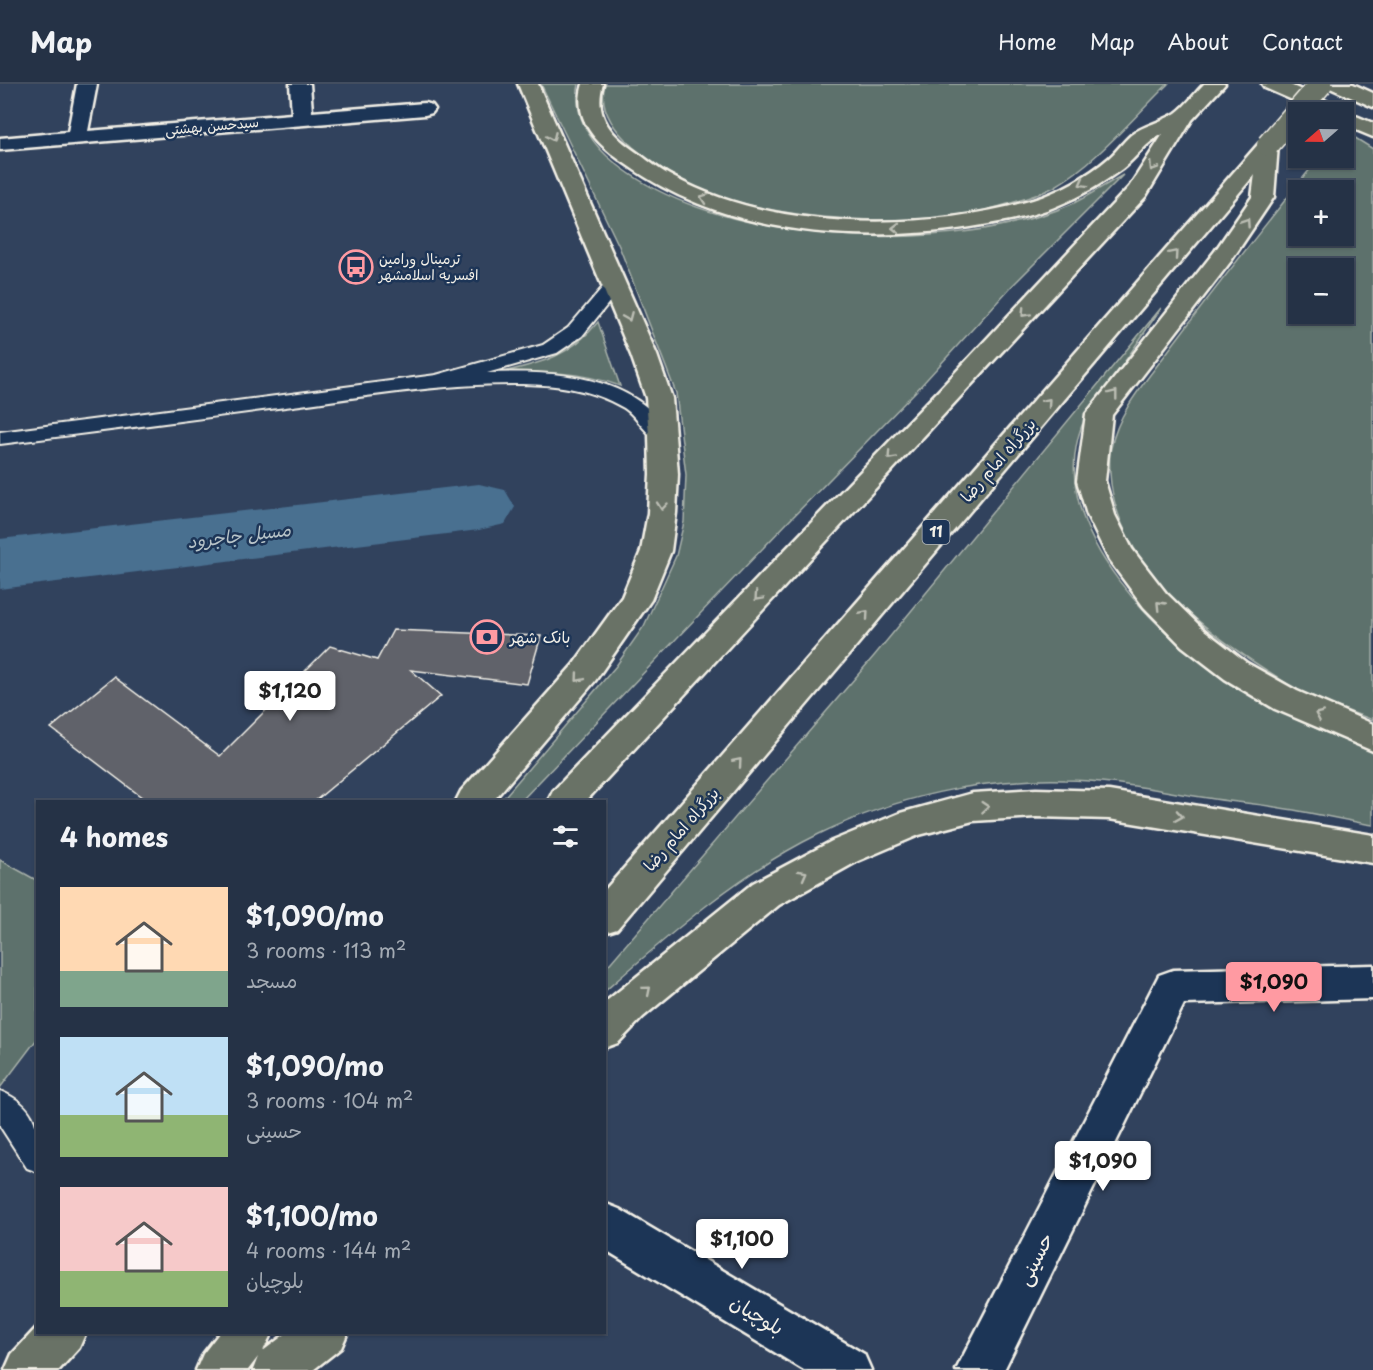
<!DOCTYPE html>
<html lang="en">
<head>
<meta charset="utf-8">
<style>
  body { margin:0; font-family:"Playpen Sans","Playpen Sans Arabic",sans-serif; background:#2d3a4d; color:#f1f3f6; height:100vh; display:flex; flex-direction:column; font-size:22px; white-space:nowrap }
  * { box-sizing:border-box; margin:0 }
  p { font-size:20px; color:#a3aab3 }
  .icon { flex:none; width:33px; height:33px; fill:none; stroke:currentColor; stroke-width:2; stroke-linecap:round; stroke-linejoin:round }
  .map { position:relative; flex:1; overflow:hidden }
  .drawer { position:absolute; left:36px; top:716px; width:570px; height:534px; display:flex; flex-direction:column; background:#253246; border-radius:0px; box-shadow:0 2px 4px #0004,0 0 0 2px #424d5f }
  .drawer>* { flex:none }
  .needle { width:39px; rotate:250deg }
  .controls { position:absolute; left:1288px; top:18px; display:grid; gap:12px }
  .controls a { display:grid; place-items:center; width:66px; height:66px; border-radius:0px; background:#253246; box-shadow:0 2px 4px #0004,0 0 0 2px #424d5f; font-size:30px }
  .price { position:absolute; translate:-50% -51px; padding:0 14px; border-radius:6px; background:#fff; color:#222; font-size:20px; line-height:39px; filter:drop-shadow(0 2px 3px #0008) }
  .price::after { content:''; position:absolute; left:50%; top:36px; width:18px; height:14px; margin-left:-9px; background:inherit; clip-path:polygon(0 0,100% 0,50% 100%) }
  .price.current { background:#ff9aa2; color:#111 }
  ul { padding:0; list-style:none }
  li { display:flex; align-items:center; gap:18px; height:150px; padding:0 24px }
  li span { display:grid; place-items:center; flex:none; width:168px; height:120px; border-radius:0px; color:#555 }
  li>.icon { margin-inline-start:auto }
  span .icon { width:72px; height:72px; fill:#fffc; stroke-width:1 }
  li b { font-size:26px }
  h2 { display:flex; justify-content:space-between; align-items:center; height:72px; padding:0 24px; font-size:26px }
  header { display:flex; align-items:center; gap:36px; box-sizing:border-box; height:84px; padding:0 30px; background:#253246; border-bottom:2px solid #424d5f }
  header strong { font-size:28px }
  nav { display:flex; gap:33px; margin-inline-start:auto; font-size:21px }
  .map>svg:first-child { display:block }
</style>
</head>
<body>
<header>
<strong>Map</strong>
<nav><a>Home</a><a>Map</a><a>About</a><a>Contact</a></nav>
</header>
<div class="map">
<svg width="1373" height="1286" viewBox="0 0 1373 1286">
  <rect width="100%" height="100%" fill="#31425d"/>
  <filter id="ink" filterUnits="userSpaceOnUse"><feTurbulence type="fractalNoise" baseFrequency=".0167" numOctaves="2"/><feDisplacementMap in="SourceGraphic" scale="12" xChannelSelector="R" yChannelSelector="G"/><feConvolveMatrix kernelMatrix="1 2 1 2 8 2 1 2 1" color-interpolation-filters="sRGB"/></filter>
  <g filter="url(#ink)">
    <!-- green -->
    <path fill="#5d716c" stroke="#a8b1aa" stroke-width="1.5" fill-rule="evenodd" d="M541,0H579C573,28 587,53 607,72C693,149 861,162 971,147C1005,142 1040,134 1072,120C1089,112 1106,100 1123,91L1010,204L917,306L787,439L521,717H501L616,582L644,542L676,472L684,438L686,391L676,309L619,162Z
      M605,0H1168C1133,34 1096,79 1054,103C1041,110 1025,115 1011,119C931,145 804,139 724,114C691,103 659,85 633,63C615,47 598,25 605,0Z
      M1344,47L1373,65V636C1349,627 1324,619 1301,608C1289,602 1278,593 1266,586C1199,543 1123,484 1111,400C1110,388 1108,376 1111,364C1119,325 1148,295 1171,263C1219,199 1269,136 1319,74H1344ZM1299,106H1344V152H1299ZM1344,184V230H1299V184Z
      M1161,224L1082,341C1042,448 1166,561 1249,611C1288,634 1331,651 1373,668V741C1340,735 1308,728 1275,723C1253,719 1230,718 1208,714C1161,707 1112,696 1064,696C980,694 895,713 819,750C739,789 671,849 605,907V885L874,572Z
      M598,238L620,302C580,287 541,287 499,289C541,279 570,273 598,238Z
      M0,776L38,797L37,955L0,1004Z"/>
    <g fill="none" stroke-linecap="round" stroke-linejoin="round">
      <!-- river -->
      <path fill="#486f90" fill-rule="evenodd" d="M479,400L505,406L515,423L505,440L479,446L0,505V455Z"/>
    </g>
    <!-- building -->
    <path fill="#60626a" stroke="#f4f1e8" stroke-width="1.5" d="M393,546L541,552L527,600L411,586L441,612L315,717H147L51,644L114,593L220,672L330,562L377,576Z"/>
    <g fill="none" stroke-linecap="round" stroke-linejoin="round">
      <!-- lane casing -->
      <g stroke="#f4f1e8" stroke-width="4">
        <path id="lane" d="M614,196L620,197L623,201L582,252L557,269L487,289C554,287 631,289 672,351L669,356C649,361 640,334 624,324C590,304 553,300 515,300C440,300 367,312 293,322C195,335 98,348 0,360V348L436,291L543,261L568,244L608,197Z
          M0,1007C42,1024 38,1050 38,1088L27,1084L0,1042Z"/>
      </g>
      <!-- street casing -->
      <g stroke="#f4f1e8" stroke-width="5">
        <path id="street" d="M77,0H97L88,47L292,30L290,0H310L312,28L425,19L432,21L435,25L432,29L425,31L0,66V54L68,48Z
          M1373,881V915L1184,920L1004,1286H956L1159,891L1173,886Z
          M604,1119L619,1125L864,1270L871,1286H804L604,1165Z"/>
      </g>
      <!-- highway casing -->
      <g stroke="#f4f1e8" stroke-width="5">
        <path id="highway" d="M518,0H538L657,271L672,314L675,351L678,390L676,429L671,467L651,516L595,597L493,717H456L461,707L573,581L622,513L641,467L648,429L650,390L649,351L646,314L631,271Z
          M583,0H603C593,33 613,53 639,70C650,78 661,87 673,93C775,148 924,148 1033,116C1059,108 1088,92 1109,74C1117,67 1123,58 1131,51C1144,41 1162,38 1176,29C1186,22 1195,9 1204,0H1225L1192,36L1146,112L586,717H548L553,707L939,306L1129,103L1163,50C1145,59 1137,73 1122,85C1103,99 1081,112 1059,121C1032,133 1000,138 971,143C857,160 727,151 630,83C601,64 571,38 583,0Z
          M1262,0H1288L1342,24L1344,27L1373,39V53L1344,41V28H1320L1265,4Z
          M1327,0H1353L1373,9V23L1330,4Z
          M1268,55L1275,57L1278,61L1274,113L1231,177L1112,331L1105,397L1115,431L1132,465L1166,509L1204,546L1247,579L1297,607L1373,640V667L1275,625L1225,595L1182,562L1144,523L1109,476L1087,431L1077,397L1086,330L1215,167L1252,113L1255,90L617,845L604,849V807L1261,57Z
          M1036,705L1109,707L1373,751V779L1109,735L1036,733L973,737L919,751L858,777L779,821L643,933L618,959L604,964V919L753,799L832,757L900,729L973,709Z
          M38,1242V1248H86L79,1264L59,1286H5L12,1270Z
          M220,1248H272L263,1267L288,1248H348L341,1264L313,1286H253L258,1273L248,1286H196L203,1270Z"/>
      </g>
      <!-- lane -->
      <use href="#lane" fill="#1d3557" fill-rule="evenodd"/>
      <!-- street -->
      <use href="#street" fill="#1d3557" fill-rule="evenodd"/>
      <!-- highway -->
      <use href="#highway" fill="#697266" fill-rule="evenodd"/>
      <!-- highway-bridge casing -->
      <g stroke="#f4f1e8" stroke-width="25" stroke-linecap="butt">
        <path id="highway-bridge" d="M1268,61L1321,0"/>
      </g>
      <!-- highway-bridge -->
      <use href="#highway-bridge" stroke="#697266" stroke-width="22"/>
    </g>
    <!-- one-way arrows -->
    <defs><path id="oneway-chevron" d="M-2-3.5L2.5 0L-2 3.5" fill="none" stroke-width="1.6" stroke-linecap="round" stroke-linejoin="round" transform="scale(1.5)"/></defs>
    <g stroke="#bcbeb4">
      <use href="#oneway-chevron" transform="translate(552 53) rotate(66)"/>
      <use href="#oneway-chevron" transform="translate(1153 83) rotate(122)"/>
      <use href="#oneway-chevron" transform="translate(1083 99) rotate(151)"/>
      <use href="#oneway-chevron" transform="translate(704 114) rotate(-160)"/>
      <use href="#oneway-chevron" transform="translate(1246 138) rotate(-56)"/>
      <use href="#oneway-chevron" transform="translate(896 144) rotate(-180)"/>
      <use href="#oneway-chevron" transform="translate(1174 170) rotate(-49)"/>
      <use href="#oneway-chevron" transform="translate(1025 229) rotate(133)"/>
      <use href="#oneway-chevron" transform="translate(628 233) rotate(67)"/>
      <use href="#oneway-chevron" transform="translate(1114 310) rotate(-52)"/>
      <use href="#oneway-chevron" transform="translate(1047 318) rotate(-49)"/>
      <use href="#oneway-chevron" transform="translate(891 372) rotate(133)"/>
      <use href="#oneway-chevron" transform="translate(662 422) rotate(95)"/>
      <use href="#oneway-chevron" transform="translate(758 513) rotate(133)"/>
      <use href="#oneway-chevron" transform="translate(1160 521) rotate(-134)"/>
      <use href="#oneway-chevron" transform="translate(865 530) rotate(-49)"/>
      <use href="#oneway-chevron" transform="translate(579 594) rotate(130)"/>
      <use href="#oneway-chevron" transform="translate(1319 631) rotate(-156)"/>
      <use href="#oneway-chevron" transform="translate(738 678) rotate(-49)"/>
      <use href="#oneway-chevron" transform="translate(985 723) rotate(-4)"/>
      <use href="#oneway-chevron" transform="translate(1179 732) rotate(9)"/>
      <use href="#oneway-chevron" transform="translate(803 790) rotate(-29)"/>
      <use href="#oneway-chevron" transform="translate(647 906) rotate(-40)"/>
    </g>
  </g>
  <!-- icons -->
  <defs>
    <g id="bus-ring" transform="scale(1.725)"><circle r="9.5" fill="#1d3557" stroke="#ff9aa2" stroke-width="1.5"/><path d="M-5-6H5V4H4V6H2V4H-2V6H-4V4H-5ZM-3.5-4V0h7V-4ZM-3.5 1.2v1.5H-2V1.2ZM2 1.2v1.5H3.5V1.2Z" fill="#ff9aa2"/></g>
    <g id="bank-ring" transform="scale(1.725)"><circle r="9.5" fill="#1d3557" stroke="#ff9aa2" stroke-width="1.5"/><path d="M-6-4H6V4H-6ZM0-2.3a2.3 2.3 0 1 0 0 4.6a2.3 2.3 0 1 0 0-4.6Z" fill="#ff9aa2"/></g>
  </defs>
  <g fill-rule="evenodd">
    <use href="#bus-ring" x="356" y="183"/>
    <use href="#bank-ring" x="487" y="553"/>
  </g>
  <g text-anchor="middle" stroke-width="5" stroke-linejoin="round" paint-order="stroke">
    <!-- far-street labels -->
    <g font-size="14" fill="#f4f1e8" stroke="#1d3557">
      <text transform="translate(212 42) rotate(-5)" y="5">سیدحسن بهشتی</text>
    </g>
    <!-- far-poi labels -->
    <g font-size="14" fill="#f4f1e8" stroke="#1d3557" text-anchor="start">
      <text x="379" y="180">ترمینال ورامین<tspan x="379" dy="16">افسریه اسلامشهر</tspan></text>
    </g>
    <!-- shield labels -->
    <rect fill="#1d3557" stroke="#b4b9bc" stroke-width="1.5" x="922.5" y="436" width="27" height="24" rx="4.5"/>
    <g font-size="15" font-weight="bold" fill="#f4f1e8">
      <text x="936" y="453">11</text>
    </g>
    <!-- street labels -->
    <g font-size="16" fill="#f4f1e8" stroke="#1d3557">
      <text transform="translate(998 376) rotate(-49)" y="6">بزرگراه امام رضا</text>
      <text transform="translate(681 745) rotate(-49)" y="6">بزرگراه امام رضا</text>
    </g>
    <!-- poi labels -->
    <g font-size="16" fill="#f4f1e8" stroke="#1d3557" text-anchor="start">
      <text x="510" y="559">بانک شهر</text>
    </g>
    <!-- water labels -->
    <g font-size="18" font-style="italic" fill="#b8c4c9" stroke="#1d3557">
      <text transform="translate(239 452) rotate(-7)" y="6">مسیل جاجرود</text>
    </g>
    <!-- near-street labels -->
    <g font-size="20" fill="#f4f1e8" stroke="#1d3557">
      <text transform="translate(1035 1175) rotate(-63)" y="7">حسینی</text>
      <text transform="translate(757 1231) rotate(31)" y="7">بلوچیان</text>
    </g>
  </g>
</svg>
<div class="controls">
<a><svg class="needle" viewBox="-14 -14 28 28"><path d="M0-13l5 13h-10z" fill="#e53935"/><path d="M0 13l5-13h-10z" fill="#a3aab3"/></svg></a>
<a>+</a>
<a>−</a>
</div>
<b class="price" style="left:290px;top:638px">$1,120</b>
<b class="price current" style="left:1274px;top:929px">$1,090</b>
<b class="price" style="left:1103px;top:1108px">$1,090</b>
<b class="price" style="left:742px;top:1186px">$1,100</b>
<section class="drawer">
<h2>4 homes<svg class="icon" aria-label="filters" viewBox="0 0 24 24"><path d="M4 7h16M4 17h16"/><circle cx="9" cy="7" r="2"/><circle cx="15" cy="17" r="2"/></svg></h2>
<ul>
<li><span style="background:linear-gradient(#ffd9b3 70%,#7fa58c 0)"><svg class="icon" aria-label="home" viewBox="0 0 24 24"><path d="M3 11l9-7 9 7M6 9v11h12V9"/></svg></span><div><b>$1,090/mo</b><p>3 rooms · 113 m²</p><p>مسجد</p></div></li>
<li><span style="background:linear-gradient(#bfe0f5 65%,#8fb573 0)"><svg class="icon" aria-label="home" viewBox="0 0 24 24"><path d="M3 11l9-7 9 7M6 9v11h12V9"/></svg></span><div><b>$1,090/mo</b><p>3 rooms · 104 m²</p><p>حسینی</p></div></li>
<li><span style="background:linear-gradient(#f6c9c9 70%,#8fb573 0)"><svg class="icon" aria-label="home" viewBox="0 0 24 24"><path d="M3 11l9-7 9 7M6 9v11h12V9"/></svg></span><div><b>$1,100/mo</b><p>4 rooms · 144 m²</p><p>بلوچیان</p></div></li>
</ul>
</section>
</div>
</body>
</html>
